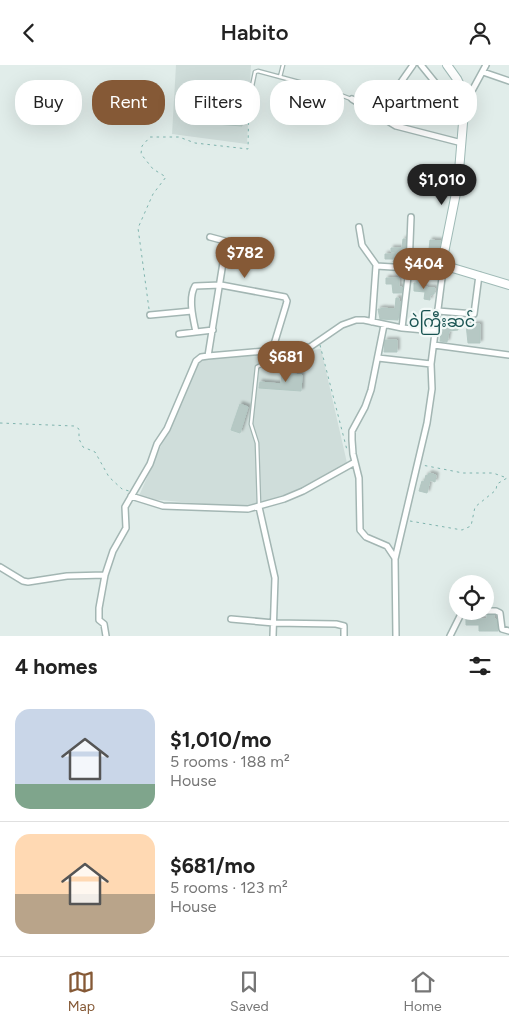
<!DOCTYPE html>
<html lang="en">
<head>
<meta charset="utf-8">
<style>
  body { margin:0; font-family:Figtree,"Noto Sans Myanmar",sans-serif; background:#f2f2f2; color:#222; height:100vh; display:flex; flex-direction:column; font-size:19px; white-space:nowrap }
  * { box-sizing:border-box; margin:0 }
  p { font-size:16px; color:#767676 }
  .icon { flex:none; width:28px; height:28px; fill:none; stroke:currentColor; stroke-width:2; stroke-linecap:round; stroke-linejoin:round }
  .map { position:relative; height:571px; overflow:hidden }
  .drawer { display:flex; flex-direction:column; background:#fff; flex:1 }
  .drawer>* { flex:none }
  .guide { position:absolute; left:15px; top:15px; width:480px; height:45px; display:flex; gap:10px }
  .buttons { position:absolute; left:449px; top:510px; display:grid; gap:10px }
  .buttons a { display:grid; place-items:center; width:45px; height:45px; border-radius:50%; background:#fff; box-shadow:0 5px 20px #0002; font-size:25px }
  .price { position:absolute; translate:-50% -42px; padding:0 11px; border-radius:18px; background:#855936; color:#fff; font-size:16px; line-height:32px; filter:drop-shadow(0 1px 2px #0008) }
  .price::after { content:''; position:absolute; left:50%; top:30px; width:15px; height:11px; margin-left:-8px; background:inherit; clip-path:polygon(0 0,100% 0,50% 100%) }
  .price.current { background:#222; color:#fff }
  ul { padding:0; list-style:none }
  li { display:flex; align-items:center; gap:15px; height:125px; padding:0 15px }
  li+li { border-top:1px solid #e0e0e0 }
  li span { display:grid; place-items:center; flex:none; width:140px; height:100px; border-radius:15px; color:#555 }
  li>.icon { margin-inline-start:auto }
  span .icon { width:60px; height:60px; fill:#fffc; stroke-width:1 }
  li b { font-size:21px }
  h2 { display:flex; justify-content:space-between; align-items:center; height:60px; padding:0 15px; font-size:21px }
  .chip { padding:0 18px; border-radius:20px; background:#fff; box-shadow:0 5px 20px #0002; font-size:18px; line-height:45px }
  .chip.current { background:#855936; color:#fff }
  header { display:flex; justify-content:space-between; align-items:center; height:65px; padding:0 15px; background:#fff; font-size:22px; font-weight:600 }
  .tabs { display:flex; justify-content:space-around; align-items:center; height:70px; border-top:1px solid #e0e0e0; background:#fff; font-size:14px; color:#767676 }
  .tabs a { display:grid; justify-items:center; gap:2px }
  .tabs .current { color:#855936 }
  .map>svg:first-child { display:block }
</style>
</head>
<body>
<header><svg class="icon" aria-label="back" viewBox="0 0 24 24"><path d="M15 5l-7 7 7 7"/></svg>Habito<svg class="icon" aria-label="person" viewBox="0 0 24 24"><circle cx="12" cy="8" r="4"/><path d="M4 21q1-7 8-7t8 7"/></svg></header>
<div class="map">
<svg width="509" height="571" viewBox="0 0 509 571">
  <defs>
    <filter id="shadow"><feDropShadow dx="2.5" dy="-2.5" stdDeviation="1" flood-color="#0004"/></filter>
  </defs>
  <rect width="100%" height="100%" fill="#e1edea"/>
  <!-- built -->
  <path fill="#cfddda" d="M176,0H251L247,79L172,69Z
    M321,284L347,398L294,429L246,443L138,433L199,295Z"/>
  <!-- building -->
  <path fill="#b6c8c4" stroke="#b3c8c3" filter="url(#shadow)" d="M215,20H230L228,25L230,28L244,29L241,55H243L242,61L215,59L217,35Z
    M403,174H406L405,187H402V192H398L397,198L393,197L394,194H385V189H395V187H391V183H402Z
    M430,175L441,176L438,187L439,194L428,193Z
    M386,213H399V222H402V228H393L392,219H386Z
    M417,215L423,216L422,222L435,223L434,229L430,230V235L424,234L425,227L414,226V218H417Z
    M396,233H399V236L401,237L398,255L380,254L378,244H381V243L395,244Z
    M466,259H480V278H468Z
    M442,260L458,261V265L449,266L447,277L440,276Z
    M385,275H397V287H384Z
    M282,308L302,310L301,326L259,323L260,317L281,319Z
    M240,339L248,342L240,368L231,365Z
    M429,408L436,410L435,417L430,415L427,428L419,426L422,416L424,417L426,410L428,411Z
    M487,550H494V554H496L498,566H479V560H466V552H474V554H487Z"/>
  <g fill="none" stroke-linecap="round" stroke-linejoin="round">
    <!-- lane casing -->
    <g stroke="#a3b6b3" stroke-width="5">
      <path id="lane" d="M280,12L283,0
        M231,25L251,26L255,7L258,6L325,24L351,34
        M259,440L257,378L251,359L257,302C270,294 280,304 289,285"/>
    </g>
    <!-- street casing -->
    <g stroke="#a3b6b3" stroke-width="8">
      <path id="street" d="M421,0L455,42L462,55
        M483,7L509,16
        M352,34L396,61L462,78
        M467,35L486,0
        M378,50L413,0
        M359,162L362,180L377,201
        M438,246L474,249L479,210
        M150,250L192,246
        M372,257L376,201L443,205
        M384,260L371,325L365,342L352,366V375L353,389L359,413L360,465L366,472L387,481L395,493
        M402,263L409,203L411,152
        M196,267C193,253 188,233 195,221L221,220L285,232L287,236L286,240L272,286
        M179,269L213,265
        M434,280L509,290
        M208,291L226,179L225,176L210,172
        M378,293L431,299
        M131,431L163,441L248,444L284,434L303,426L355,397
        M259,442L275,513L273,571
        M0,502L23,516L28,517L67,511L105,510
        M485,546H496L500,548L502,564L509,566
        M231,554L274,558L336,559L344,561V571
        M106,571L104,559L99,555V543L105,510L113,486L126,463L125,442L150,399L157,379L167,364L196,296L201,292L208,291L310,282L342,260L356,255H364L402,263L436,266
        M396,571L395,494L427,358L432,324L431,299L443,205L446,201
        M450,571L462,547L464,546"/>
    </g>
    <!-- secondary casing -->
    <g stroke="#9fbab6" stroke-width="10">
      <path id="secondary" d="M447,0L457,14L467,35L463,58L458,118L444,188L446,201L509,220"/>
    </g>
    <!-- path -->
    <path stroke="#7fb4ae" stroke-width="1" stroke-dasharray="2.5 4" stroke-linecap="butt" d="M149,244L138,163L153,129L166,112L153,104L141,89L142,81L150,72H179L195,78L248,84L249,30
      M320,280L347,385
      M0,358L74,361L79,364V374L83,382L95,387L109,412L122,424L129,426
      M410,456L462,465L471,461L475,442L496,425L497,419L507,413L493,408H463L422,400"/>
    <!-- lane -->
    <use href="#lane" stroke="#fff" stroke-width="2.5"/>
    <!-- street -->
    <use href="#street" stroke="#fff" stroke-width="5"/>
    <!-- secondary -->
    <use href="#secondary" stroke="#fff" stroke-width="8"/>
  </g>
  <g text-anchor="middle" stroke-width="4.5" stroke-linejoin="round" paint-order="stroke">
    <!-- quarter labels -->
    <g font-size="16" fill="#1a5452" stroke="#f2f9f7">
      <text x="442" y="262">ဝဲကြီးဆင်</text>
    </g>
  </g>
</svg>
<div class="buttons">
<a><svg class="icon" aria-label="locate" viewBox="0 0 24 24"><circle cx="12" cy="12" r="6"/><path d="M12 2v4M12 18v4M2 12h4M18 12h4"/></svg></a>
</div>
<b class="price current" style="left:442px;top:141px">$1,010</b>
<b class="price" style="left:245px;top:214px">$782</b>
<b class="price" style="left:424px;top:225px">$404</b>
<b class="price" style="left:286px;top:318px">$681</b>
<div class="guide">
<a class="chip">Buy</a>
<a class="chip current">Rent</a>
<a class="chip">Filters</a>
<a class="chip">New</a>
<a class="chip">Apartment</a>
</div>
</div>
<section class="drawer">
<h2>4 homes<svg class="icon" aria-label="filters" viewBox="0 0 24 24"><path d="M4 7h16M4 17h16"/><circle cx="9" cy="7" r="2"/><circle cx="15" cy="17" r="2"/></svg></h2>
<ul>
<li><span style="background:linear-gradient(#c9d6e8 75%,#7fa58c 0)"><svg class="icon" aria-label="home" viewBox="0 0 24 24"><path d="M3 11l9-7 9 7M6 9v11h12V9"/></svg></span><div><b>$1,010/mo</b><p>5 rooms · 188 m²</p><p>House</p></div></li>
<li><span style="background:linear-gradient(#ffd9b3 60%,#b9a48a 0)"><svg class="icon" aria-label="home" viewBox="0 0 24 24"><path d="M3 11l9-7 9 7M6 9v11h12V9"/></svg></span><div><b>$681/mo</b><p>5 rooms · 123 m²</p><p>House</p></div></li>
</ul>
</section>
<nav class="tabs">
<a class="current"><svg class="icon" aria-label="map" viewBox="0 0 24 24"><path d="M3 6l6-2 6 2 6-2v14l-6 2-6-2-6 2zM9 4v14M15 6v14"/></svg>Map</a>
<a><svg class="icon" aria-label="saved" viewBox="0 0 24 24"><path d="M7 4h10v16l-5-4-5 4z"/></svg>Saved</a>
<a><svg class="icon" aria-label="home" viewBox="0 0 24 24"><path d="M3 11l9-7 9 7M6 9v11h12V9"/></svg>Home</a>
</nav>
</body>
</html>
